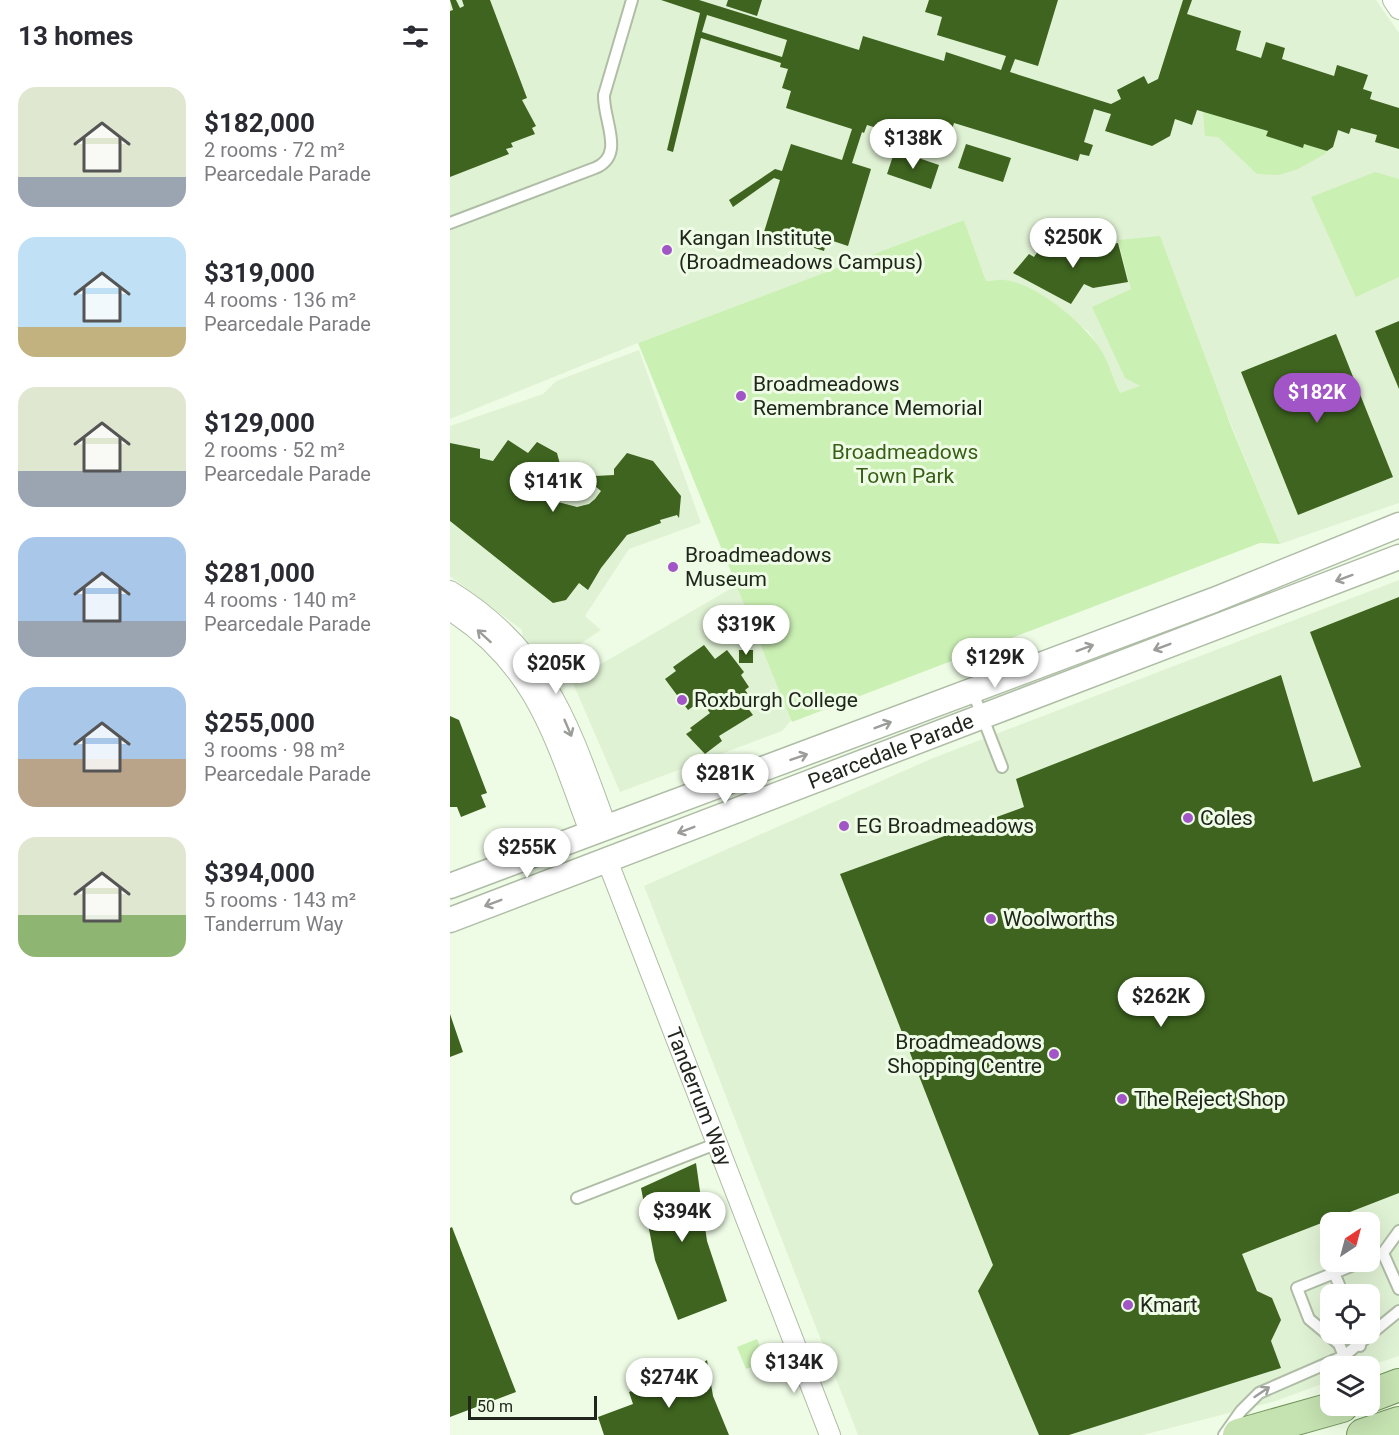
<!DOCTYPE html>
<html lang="en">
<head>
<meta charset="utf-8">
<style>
  body { margin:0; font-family:Roboto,sans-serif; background:#f2f2f3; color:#2b2b33; height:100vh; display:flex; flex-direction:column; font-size:22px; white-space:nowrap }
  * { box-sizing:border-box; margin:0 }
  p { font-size:20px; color:#7c7c81 }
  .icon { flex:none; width:33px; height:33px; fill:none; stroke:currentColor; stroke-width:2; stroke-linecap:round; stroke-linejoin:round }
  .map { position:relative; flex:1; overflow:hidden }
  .side { display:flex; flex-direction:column; background:#fff; width:450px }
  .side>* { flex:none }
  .needle { width:39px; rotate:36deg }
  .fabs { position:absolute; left:870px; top:1212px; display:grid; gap:12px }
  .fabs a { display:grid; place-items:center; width:60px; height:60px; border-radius:12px; background:#fff; box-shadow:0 6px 24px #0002; font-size:30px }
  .scale { position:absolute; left:18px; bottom:15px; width:129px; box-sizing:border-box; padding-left:6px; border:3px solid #21261d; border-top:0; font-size:16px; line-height:21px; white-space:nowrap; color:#21261d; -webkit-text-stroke:4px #eefce5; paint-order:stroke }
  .price { position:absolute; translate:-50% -51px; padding:0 14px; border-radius:21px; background:#fff; color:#222; font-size:20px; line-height:39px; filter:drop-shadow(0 2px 3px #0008) }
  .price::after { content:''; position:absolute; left:50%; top:36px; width:18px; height:14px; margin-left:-9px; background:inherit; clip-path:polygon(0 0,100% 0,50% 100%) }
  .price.current { background:#a255c7; color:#fff }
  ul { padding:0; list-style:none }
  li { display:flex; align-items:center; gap:18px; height:150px; padding:0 18px }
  li span { display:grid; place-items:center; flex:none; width:168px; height:120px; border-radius:18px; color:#555 }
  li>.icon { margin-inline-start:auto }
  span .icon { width:72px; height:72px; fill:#fffc; stroke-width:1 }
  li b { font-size:26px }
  h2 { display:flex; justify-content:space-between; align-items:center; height:72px; padding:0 18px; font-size:26px }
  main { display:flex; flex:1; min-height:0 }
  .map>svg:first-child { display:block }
</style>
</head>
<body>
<main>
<section class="side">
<h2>13 homes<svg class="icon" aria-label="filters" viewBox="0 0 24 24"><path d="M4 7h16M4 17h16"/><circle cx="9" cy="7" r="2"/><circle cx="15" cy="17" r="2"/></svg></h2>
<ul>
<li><span style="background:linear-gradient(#dfe7d0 75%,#9aa5b1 0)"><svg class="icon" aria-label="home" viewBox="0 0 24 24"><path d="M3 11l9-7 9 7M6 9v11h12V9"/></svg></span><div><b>$182,000</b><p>2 rooms · 72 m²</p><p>Pearcedale Parade</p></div></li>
<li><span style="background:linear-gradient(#bfe0f5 75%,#c2b280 0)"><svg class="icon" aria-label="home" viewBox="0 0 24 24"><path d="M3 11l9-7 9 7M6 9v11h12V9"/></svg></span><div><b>$319,000</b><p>4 rooms · 136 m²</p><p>Pearcedale Parade</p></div></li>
<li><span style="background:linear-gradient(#dfe7d0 70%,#9aa5b1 0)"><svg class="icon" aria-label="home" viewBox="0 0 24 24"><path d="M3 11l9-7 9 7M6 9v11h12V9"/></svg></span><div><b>$129,000</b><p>2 rooms · 52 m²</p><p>Pearcedale Parade</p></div></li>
<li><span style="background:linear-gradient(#a9c7e8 70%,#9aa5b1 0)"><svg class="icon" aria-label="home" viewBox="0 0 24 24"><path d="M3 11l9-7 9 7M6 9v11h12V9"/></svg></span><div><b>$281,000</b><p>4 rooms · 140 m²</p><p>Pearcedale Parade</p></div></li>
<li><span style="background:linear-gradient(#a9c7e8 60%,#b9a48a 0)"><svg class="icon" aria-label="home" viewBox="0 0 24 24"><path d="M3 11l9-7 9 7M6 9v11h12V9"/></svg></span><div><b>$255,000</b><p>3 rooms · 98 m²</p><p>Pearcedale Parade</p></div></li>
<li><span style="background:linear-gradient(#dfe7d0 65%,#8fb573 0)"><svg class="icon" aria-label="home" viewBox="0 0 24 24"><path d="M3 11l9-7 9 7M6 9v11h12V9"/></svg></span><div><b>$394,000</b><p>5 rooms · 143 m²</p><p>Tanderrum Way</p></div></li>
</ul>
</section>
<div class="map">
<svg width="949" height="1435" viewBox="0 0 949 1435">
  <rect width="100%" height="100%" fill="#eefce5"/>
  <!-- built -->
  <path fill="#e0f2d4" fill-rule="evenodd" d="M0,0H926L949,33V503L830,544L756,363L670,394L654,355L638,331L573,285L555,280L536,281L514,220L188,343L0,419Z
    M189,350L251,523L179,549L135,616L151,630L94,668L74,646L72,630L0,576V426L93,394L106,381Z
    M949,580V1356L919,1366H880V1381L826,1401L693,1435H408L194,886L483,758ZM880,1222H920V1262H880ZM880,1294H920V1334H880Z
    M287,585L343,718L332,731L170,792L122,681Z"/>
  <!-- green -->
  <path fill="#cbf0b4" d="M753,111L818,131L816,136L853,148L854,144L877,151L875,154L848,169L829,175L807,174L768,137L755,136Z
    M925,172L949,179V277L906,297L861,197Z
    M514,220L536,281C542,281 549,279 555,280C588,284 638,326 654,355C660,367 664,381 670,393L690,386L675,378L642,307L681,289L668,240L710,236L781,426L830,544L810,543L342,722L188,343Z
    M307,1339L316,1362L296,1369L287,1347Z"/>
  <!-- building -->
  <path fill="#3e641f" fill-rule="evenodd" d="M0,0H6L10,8L14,6L12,0H40L77,98L72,100L86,126L82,128L85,134L61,143L63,147L56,149L59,154L0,177V11L3,10Z
    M211,0H249L409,50L413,36L494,61L496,52L551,70L556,56L487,35L492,17L475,12L479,0H608L588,66L565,59L560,72L661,104L671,99L667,90L694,76L698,84L708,79L733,0H742L737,14L791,31L786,50L811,58L816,42L835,48L832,59L884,76L887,65L918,75L913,89L922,92L920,99L949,108V149L925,142L927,135L901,128L899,134L888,130L883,147L877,151L854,144L853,148L816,136L818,131L747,110L742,125L725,119L720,136L702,146L655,131L661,114L644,109L634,142L643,145L639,156L630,154L628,161L504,123L496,149L417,125L414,133L412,132L402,163L421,169L398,246L377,239L374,251L314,232L330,180L324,178L283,207L279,200L325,169L332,171L341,144L392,160L402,129L336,108L341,91L332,88L338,69L330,67L331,63L251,38L223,152L217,150L250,13ZM257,15L337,40L332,57L252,32Z
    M278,0H312L307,16L276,6Z
    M516,144L561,158L553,182L508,168Z
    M445,150L489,165L481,189L437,174Z
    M597,238L628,251L668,243L678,282L643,288L634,284L621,304L563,273L579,254L584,257Z
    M949,321V389L925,331Z
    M886,334L943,477L848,515L791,372Z
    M58,440L78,453L87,442L107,453L111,468L102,470L111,477L100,493L108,502L127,507L139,504L145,499L151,491L146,487L145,476L164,475V469L177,453L203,461L231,496L229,518L227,515L210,520L211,523L177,535L151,568L138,590L129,583L116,600L103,603L0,521V443L30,449V458L43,461Z
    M949,597V1193L792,1254L807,1291L822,1298L831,1320L821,1341L831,1368L619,1435H589L528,1291L543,1265L390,874L574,807L566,779L831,675L863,782L911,767L860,632Z
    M254,645L265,659L277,650L294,672L291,675L299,687L295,690L298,694L294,696L298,701L294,703L303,715L269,736L272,741L255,754L236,734L242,730L240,728L260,713L251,701L238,710L215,679L226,671L223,667Z
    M289,650H303V663H289Z
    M0,716L9,720L37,793L31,795L36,807L11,817L7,807H0Z
    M0,1014L13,1052L0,1057Z
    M246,1163L257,1241L277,1301L228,1320L205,1260L191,1188Z
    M2,1227L66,1392L0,1417V1228Z
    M257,1360L263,1396L279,1435H154L148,1417L183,1404L179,1392L212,1377L217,1390L231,1385L229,1380Z"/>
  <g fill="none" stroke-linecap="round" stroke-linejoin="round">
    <!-- service casing -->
    <g stroke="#afbda6" stroke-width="14">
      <path id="service" d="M0,223L145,168C176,155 153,121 154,95L182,0
        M522,690L552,767
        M127,1198L268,1143
        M933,1253L949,1231
        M920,1258L933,1253L949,1289
        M884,1273L911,1262
        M893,1294L884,1273L847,1288L859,1319L889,1344L894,1356
        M907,1334L910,1346
        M774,1435L791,1411L809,1393L894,1356L949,1311"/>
    </g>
    <!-- minor casing -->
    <g stroke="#afbda6" stroke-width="22">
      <g id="minor">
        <path d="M943,0L949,9"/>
        <path d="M0,591C97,651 119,725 156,826"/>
        <path d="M0,610C87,665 106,742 140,832"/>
        <path id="s1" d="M157,860L380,1435"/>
      </g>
    </g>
    <!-- tertiary casing -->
    <g stroke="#afbda6" stroke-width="27">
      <g id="tertiary">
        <path d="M0,886L764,600L949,525"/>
        <path id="s2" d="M0,920L949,557"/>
      </g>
    </g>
    <!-- primary casing -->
    <g stroke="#72935b" stroke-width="34">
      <path id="primary" d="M920,1396L949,1385
        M789,1435L892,1406
        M913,1435L949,1423"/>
    </g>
    <!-- service -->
    <use href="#service" stroke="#fff" stroke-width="10"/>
    <!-- minor -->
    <use href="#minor" stroke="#fff" stroke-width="20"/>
    <!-- tertiary -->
    <use href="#tertiary" stroke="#fff" stroke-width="24"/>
    <!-- primary -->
    <use href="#primary" stroke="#c5e2b1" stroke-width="32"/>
  </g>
  <!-- one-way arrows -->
  <defs><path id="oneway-shaft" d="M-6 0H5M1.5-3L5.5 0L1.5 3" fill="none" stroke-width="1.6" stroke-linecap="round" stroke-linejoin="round" transform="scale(1.5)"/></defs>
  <g stroke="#9b9d99">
    <use href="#oneway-shaft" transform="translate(894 578) rotate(160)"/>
    <use href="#oneway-shaft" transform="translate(34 636) rotate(-138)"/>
    <use href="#oneway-shaft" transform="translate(712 647) rotate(159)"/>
    <use href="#oneway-shaft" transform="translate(635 648) rotate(-20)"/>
    <use href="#oneway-shaft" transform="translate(433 725) rotate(-21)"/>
    <use href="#oneway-shaft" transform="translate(118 728) rotate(67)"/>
    <use href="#oneway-shaft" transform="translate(349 757) rotate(-19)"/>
    <use href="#oneway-shaft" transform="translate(236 830) rotate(159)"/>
    <use href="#oneway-shaft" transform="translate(43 903) rotate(159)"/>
    <use href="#oneway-shaft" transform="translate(812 1392) rotate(-34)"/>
  </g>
  <!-- markers -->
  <g fill="#a255c7" stroke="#eefce5" stroke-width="2">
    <circle cx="217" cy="250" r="6"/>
    <circle cx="291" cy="396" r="6"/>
    <circle cx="223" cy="567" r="6"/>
    <circle cx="232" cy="700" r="6"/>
    <circle cx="738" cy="818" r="6"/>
    <circle cx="394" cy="826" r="6"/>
    <circle cx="541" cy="919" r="6"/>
    <circle cx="604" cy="1054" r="6"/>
    <circle cx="672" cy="1099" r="6"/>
    <circle cx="678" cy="1305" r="6"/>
  </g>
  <g text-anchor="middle" stroke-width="6" stroke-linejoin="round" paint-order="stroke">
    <!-- poi labels -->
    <g font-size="21" fill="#21261d" stroke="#eefce5" text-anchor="start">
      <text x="229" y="245">Kangan Institute<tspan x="229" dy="24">(Broadmeadows Campus)</tspan></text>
      <text x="303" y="391">Broadmeadows<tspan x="303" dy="24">Remembrance Memorial</tspan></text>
      <text x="235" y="562">Broadmeadows<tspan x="235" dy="24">Museum</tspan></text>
      <text x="244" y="707">Roxburgh College</text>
      <text x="750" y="825">Coles</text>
      <text x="406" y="833">EG Broadmeadows</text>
      <text x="553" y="926">Woolworths</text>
      <text x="592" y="1049" text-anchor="end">Broadmeadows<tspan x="592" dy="24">Shopping Centre</tspan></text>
      <text x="684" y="1106">The Reject Shop</text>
      <text x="690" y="1312">Kmart</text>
    </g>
    <!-- park labels -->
    <g font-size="21" fill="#395f17" stroke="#eefce5">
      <text x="455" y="459">Broadmeadows<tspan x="455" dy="24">Town Park</tspan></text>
    </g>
    <!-- street labels -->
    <g font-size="21" fill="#21261d" stroke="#eefce5">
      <text dy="7" stroke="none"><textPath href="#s2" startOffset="472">Pearcedale Parade</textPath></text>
      <text dy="7" stroke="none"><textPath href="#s1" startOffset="254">Tanderrum Way</textPath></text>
    </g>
  </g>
</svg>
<div class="fabs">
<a><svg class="needle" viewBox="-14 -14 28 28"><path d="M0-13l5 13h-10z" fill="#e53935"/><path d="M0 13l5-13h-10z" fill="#7c7c81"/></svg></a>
<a><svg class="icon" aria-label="locate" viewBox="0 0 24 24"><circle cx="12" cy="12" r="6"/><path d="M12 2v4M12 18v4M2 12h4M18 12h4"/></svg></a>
<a><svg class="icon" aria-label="layers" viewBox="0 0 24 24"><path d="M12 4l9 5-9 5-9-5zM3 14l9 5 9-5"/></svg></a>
</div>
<div class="scale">50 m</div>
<b class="price" style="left:463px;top:170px">$138K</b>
<b class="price" style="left:623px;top:269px">$250K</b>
<b class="price current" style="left:867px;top:424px">$182K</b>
<b class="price" style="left:103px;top:513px">$141K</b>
<b class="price" style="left:296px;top:656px">$319K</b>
<b class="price" style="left:545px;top:689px">$129K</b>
<b class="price" style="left:106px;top:695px">$205K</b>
<b class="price" style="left:275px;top:805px">$281K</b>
<b class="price" style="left:77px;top:879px">$255K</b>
<b class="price" style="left:711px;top:1028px">$262K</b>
<b class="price" style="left:232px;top:1243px">$394K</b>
<b class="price" style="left:344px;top:1394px">$134K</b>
<b class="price" style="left:219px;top:1409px">$274K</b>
</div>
</main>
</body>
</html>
